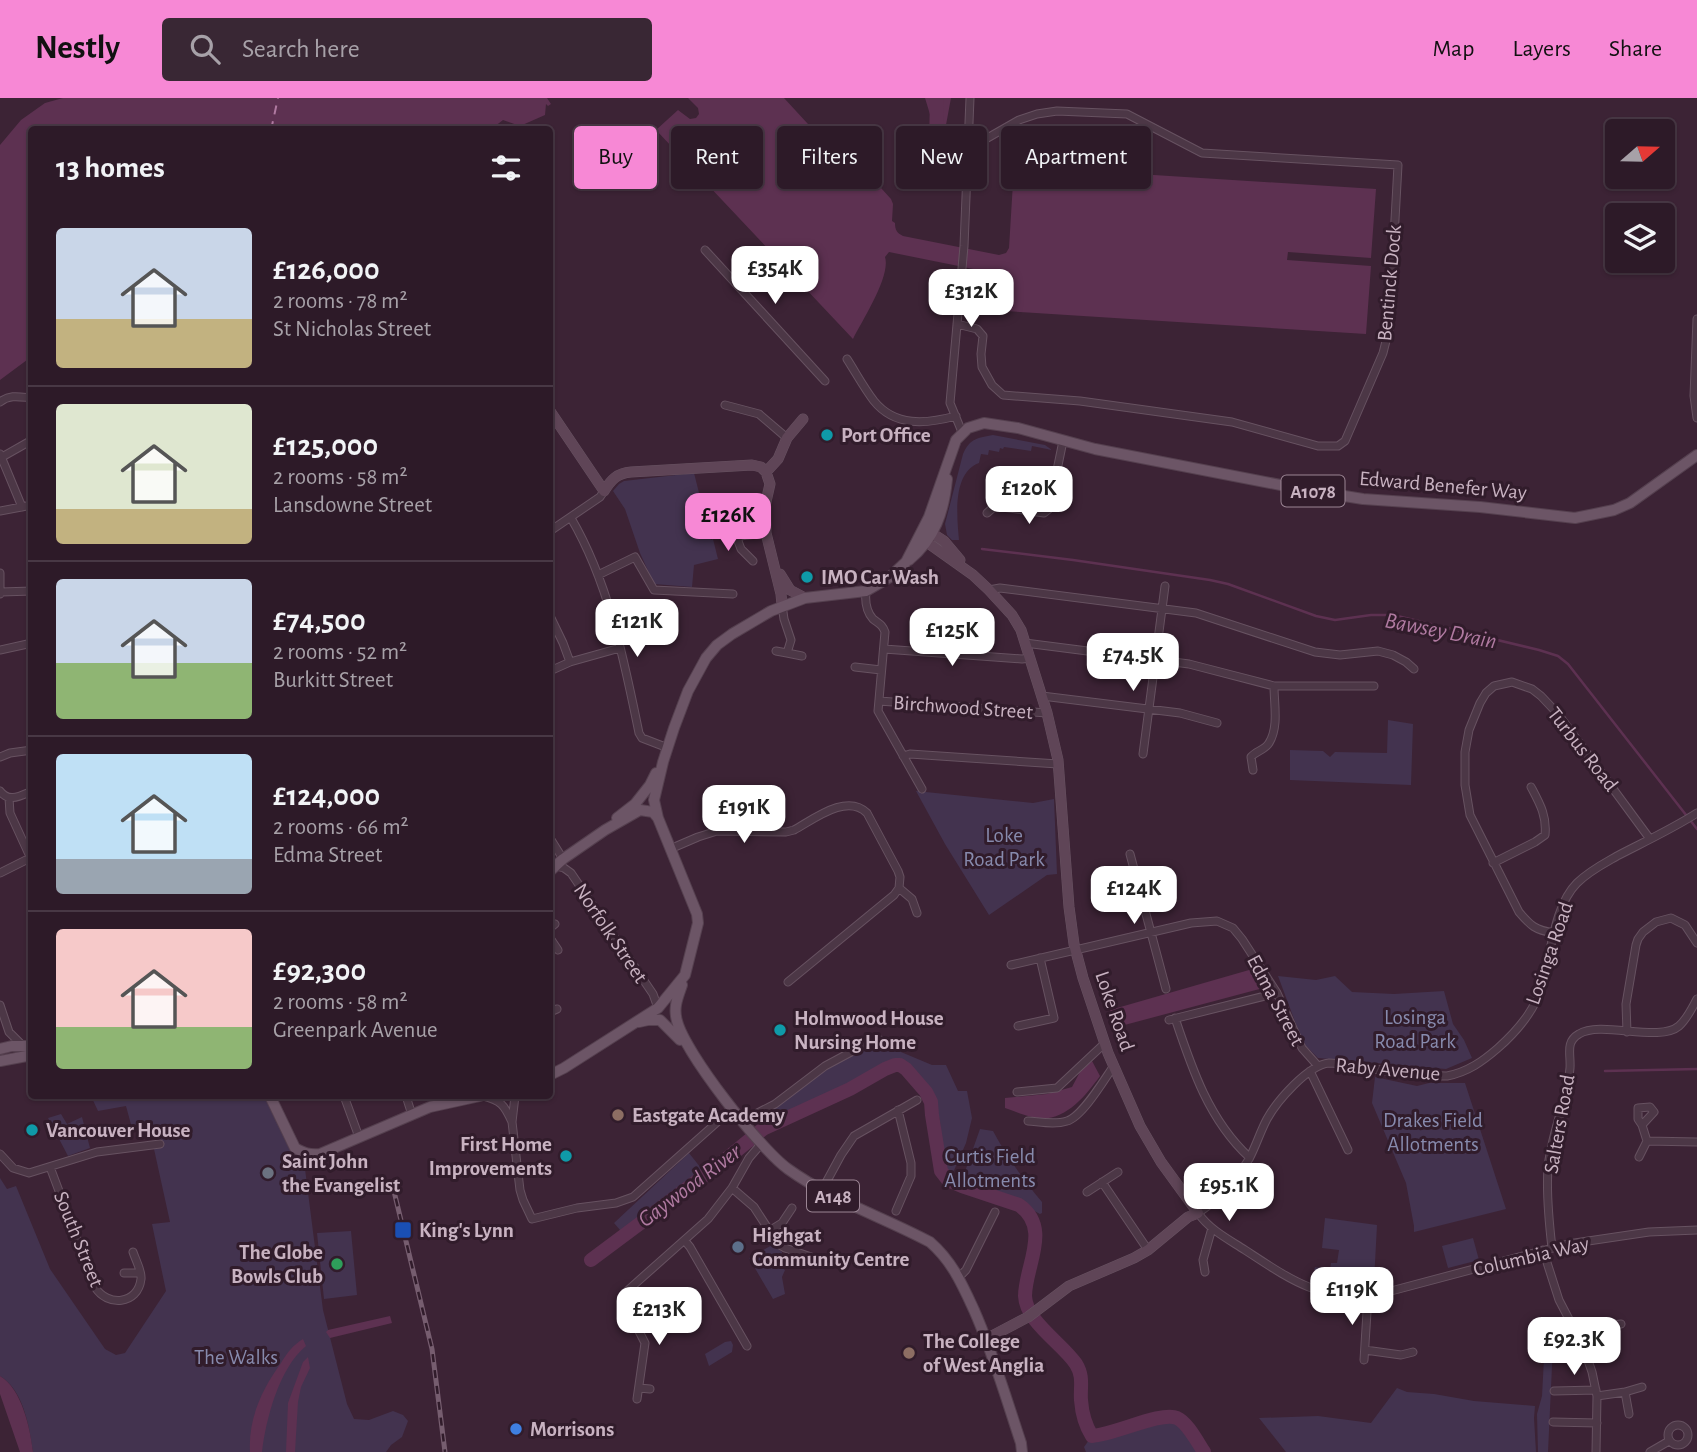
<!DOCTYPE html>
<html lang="en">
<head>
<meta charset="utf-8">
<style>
  body { margin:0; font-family:"Alegreya Sans",sans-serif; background:#392734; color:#f1f3f6; height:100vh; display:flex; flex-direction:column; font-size:26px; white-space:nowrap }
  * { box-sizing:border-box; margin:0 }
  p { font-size:23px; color:#a7a1a8 }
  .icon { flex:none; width:38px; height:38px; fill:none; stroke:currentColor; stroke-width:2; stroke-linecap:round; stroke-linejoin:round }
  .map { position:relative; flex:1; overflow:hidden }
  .sheet { position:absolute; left:28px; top:28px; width:525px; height:973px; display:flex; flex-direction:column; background:#2d1a28; border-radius:7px; box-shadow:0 2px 5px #0004,0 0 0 2px #483845 }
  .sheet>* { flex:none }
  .banner { position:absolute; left:574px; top:28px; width:665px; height:63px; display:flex; gap:14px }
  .needle { width:46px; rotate:70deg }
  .controls { position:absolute; left:1605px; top:21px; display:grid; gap:14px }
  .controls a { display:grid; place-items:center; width:70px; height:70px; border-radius:7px; background:#2d1a28; box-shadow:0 2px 5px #0004,0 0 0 2px #483845; font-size:35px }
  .price { position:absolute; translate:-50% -60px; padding:0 16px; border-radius:14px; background:#fff; color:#222; font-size:23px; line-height:46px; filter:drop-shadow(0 2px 4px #0008) }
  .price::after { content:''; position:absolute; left:50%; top:42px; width:21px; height:16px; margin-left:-10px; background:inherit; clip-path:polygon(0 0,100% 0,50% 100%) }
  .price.selected { background:#f788d5; color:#111 }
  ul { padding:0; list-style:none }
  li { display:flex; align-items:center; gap:21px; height:175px; padding:0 28px }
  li+li { border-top:2px solid #483845 }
  li span { display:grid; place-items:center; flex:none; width:196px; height:140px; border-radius:7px; color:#555 }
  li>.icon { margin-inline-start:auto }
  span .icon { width:84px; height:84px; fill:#fffc; stroke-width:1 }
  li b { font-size:30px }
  h2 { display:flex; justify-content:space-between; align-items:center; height:84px; padding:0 28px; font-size:30px }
  .tag { padding:0 24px; border-radius:7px; background:#2d1a28; box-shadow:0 2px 5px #0004,0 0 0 2px #483845; font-size:24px; line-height:63px }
  .tag.selected { background:#f788d5; color:#111 }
  header { display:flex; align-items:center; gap:42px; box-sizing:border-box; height:98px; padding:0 35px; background:#f788d5; color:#111 }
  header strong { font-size:33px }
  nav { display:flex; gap:38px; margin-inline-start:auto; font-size:24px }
  .search { width:490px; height:63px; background:#392734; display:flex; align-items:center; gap:18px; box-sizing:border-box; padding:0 24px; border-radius:7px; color:#a7a1a8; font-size:26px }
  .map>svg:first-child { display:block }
</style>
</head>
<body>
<header>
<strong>Nestly</strong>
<div class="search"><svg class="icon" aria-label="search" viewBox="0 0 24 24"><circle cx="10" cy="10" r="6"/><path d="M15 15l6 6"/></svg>Search here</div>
<nav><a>Map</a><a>Layers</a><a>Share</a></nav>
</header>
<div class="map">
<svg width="1697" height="1354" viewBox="0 0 1697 1354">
  <rect width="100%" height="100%" fill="#3c2335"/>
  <!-- green -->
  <path fill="#43334f" d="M993,337L1045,347L1052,352L1032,348L1031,353L1004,349L1003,351L1000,350L999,354L989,352L988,357L981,356L979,365C952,375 957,419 959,442H952L947,437L945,426L963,356C970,340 978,340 993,337Z
    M694,375L711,442L713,441L718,461L694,467L692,489L654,486L640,455L625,411L613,393L619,386L624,383Z
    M1388,622L1413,626L1411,687L1290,682V652L1323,653L1330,659L1335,654L1387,655Z
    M916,693L1033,705L1054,701L1057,776L1047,777L989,817L945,746Z
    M1278,878L1316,882L1335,878L1352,894L1394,896L1444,893L1453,926L1464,942L1472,960L1446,971L1318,960L1303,945Z
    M897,941L901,954L932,967H946L958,993H967L972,1020L966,1045L952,1077L943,1073L940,1024L936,1005L932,996L919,981L903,965L896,964L877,971L846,989L761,1028L754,1019L850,957Z
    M1375,979L1417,988L1429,985H1465L1506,1111L1414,1134V1128L1406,1085L1372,1005Z
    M91,998H264L292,1056L304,1063L323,1212L347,1306L354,1321L369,1322L393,1313L403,1317L408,1323L402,1339L391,1347L386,1354H33C29,1328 24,1293 0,1278V1080L7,1091L16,1088L50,1171L105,1251L116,1257L125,1255L166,1193L152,1126L170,1124L154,1051L163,1048L158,1027H146L133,1034L126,1008L98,1013Z
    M61,1016L67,1026L82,1019L90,1050L68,1058L48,1020Z
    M980,1031L993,1033C1007,1059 1023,1081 1042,1104V1115L1040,1116L1015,1103L962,1082Z
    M689,1055L708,1079L657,1114L626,1139L614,1125Z
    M1325,1120L1377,1127L1374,1184L1365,1177L1361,1178L1314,1172L1315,1169L1330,1171L1331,1165H1337L1339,1152L1322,1150Z
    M351,1133L357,1197L324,1201L317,1135Z
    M1473,1140L1479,1162L1448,1170L1442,1148Z
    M772,1147L782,1154V1170L785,1172L782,1179L785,1196L773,1201L749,1160Z
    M1551,1233L1553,1247L1548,1354H1538L1537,1316L1542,1298L1545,1241Z
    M731,1243L733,1247L732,1254L709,1268L705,1256L725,1244Z
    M1397,1290L1407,1294L1434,1296L1474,1303L1535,1308L1534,1320L1536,1354H1286L1259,1320L1318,1318L1371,1325Z
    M1165,1318L1179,1320L1186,1328L1204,1354H1086L1084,1349L1092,1338L1104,1337Z"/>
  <!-- water -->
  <path fill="#5d3151" d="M63,0H547L551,6L548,8L546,6L545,17L520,28L503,22L490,32H32L31,259L0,282V47L21,22L45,5Z
    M688,0H784L843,64L851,57L891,101L893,106L892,123L895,125C895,132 897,135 903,138L999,157L1006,155L1009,150L1014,68L1376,91L1371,160L1288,154L1287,162L1371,168L1366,236L1005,213L1004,212L1005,211L1007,183L1003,177L889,154L885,159C891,178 863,221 853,241L656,32L678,12L690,21L696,20L699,16L698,10Z
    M925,0H951L943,43L939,46Z
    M1256,870L1267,889L1117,929L1110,912Z
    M1092,963L1100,978C1084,1000 1062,1027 1032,1019C1023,1017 1014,1013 1005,1010V1000L1047,996L1072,989L1081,972Z
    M390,1218L392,1225L330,1240L326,1234L328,1232Z
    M303,1241L306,1248C279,1270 266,1321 262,1354H250C248,1321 262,1291 281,1265C287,1255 293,1247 303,1241Z
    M308,1259L310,1270L301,1289L298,1304L295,1354H286L288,1305L303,1264Z
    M0,1278C22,1291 30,1330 33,1354H20L0,1296Z"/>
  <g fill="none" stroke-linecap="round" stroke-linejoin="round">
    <!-- stream -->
    <path stroke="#5d3151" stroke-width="2.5" d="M982,451L1073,462L1210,482L1228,486L1316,518L1335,522L1371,517H1393L1539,552L1558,558L1568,566L1697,731
      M1605,973L1697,971"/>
    <!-- river -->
    <path stroke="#5d3151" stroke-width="14" d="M936,46L937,0
      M591,1162L725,1062L763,1031L850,991L885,971L895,967H900L906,971L926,994L931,1004L932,1017L941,1073L948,1082L962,1088L1019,1107C1052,1130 1025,1168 1025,1198C1026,1224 1062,1245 1076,1266C1084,1279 1080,1289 1081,1302C1082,1316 1085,1327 1092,1338C1114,1337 1161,1313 1177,1320C1187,1324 1198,1345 1204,1354"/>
    <!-- ferry -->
    <path stroke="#b07aa1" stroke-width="2" stroke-dasharray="9 7" stroke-linecap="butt" d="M271,32L278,0"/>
    <!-- street casing -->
    <g stroke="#675261" stroke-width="9">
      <path id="street" d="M908,81L963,54L1019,22L1037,16L1057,13L1127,16L1202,55L1398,67L1389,231L1383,255L1345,343L1338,348H1318L1232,324L1080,303L1003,297L992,287L982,269L981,256L983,238L977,231L957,226
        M705,152L825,283
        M1697,221L1694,298L1697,320
        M847,261C856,275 864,290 874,303C895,329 926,326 956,318
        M0,304C10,296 20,299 32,300
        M725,307L759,316L787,340
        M962,334L950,305L964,148L970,0
        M0,356L22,409
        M2,359L32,342
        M994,381L992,396L995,408L1044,415L1049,411L1063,343
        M0,413L32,407
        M987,415L995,408
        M752,418L739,421C736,429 741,435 738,443L741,451L753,463
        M571,420C609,485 624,562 639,635L642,640L668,650
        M550,433L600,399L604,393
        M737,436L740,438L766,435
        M598,477L635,459L654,492L733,496
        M989,492L1000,490L1196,515L1315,554L1340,557L1378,553L1393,557L1406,564L1414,571
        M866,493C865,502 866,513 873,521C879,526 882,526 885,534L878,613L922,691
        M1,494L32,493
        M0,496V475
        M782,507L784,521L791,542L787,555L802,558
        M550,518L563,545L570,564
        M1025,545L1189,566L1274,588H1374
        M884,551L1022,561L1030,560
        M0,552L32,545
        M776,553L787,555
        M855,569L881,572
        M550,573L570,564L620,550
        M1042,598L1180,615L1217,625
        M879,603L1047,615
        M1143,656L1165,488
        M903,658L910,656L1058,666
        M0,659L10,655L32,652
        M1253,672L1251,659C1256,653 1265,652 1269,645C1279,629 1274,606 1274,588
        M0,693C9,705 20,698 32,693
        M9,700L10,715L32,763
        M1697,715C1672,731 1644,744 1617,758C1603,766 1589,773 1577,785C1553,809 1551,859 1541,890C1534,914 1516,934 1498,950C1483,963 1468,974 1447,978C1421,978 1393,974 1367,970C1355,969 1342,965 1329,965C1308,967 1277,1003 1267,1021C1260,1034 1256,1048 1249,1061C1236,1082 1218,1102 1198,1115C1210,1132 1228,1141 1245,1152C1291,1182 1319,1203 1376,1197L1568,1146L1649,1134L1697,1132
        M550,740L563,761
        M670,751L698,739L717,733L786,734L794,732C814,721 847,695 867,715L898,773L900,779L899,790L894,797L788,884
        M1130,756L1166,891
        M1493,765L1535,744L1545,737C1547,718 1540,706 1531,689
        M556,768L564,770L571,775L653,896L658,910
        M0,775L32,759
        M899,790L912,801L917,815
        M550,830L555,826
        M1554,835C1535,832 1531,828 1519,814L1470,717L1465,687V654L1469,632L1480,605L1486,595L1494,588L1512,584L1532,591L1541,598L1558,616L1650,741
        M550,840L558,852
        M1011,867L1191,825L1217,823L1233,830L1242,841L1277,895L1302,950L1318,968
        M0,907L9,934L22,947
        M550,914L557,911
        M1175,920C1192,971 1209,1022 1249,1059
        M1169,922L1277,895
        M1018,928L1054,920L1040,860
        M1627,934L1626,906L1636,847L1638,841L1643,834L1656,824L1671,820L1685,827L1697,845
        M1310,973L1348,1052
        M1017,994L1057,990L1105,945
        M344,998L359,1039
        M406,998L412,1017
        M483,998C501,1003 504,1006 512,1024
        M515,998L512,1024L520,1092L523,1102L532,1121L577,1110L616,1105L633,1099L732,1011
        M1650,1009L1654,1014L1642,1027L1638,1021V1010Z
        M742,1023L775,1006L825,968L866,946L880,942
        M1028,1023C1041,1024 1055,1027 1067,1023C1082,1019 1104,982 1113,969
        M1642,1027L1647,1043L1697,1044
        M0,1056L13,1070L29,1075L97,1054L160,1046
        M1639,1059L1647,1043
        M50,1069L95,1189C107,1209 138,1207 141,1181C142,1173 136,1163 133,1154
        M1102,1084L1148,1152
        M732,1090L754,1109L778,1146L785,1150L811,1159
        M822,1092L841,1057L854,1038L917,1002
        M1087,1094L1118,1074
        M896,1113L911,1078V1065L898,1012
        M769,1133L782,1125L792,1110
        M685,1143L690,1149L747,1248
        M1552,1150C1549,1124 1546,1096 1548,1070C1551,1036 1567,1003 1570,970C1571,956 1565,944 1579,936C1601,922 1659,945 1679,928C1687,921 1692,910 1697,901
        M1543,1152L1559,1202L1583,1248L1592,1274L1597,1298L1596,1354
        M1205,1174L1203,1162L1212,1130
        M124,1175H140
        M959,1179L966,1172L995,1114
        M1578,1237L1595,1229L1621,1226
        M1365,1252L1401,1257L1413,1254
        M1364,1262L1368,1198
        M639,1290L650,1291
        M1554,1293L1596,1292
        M1625,1294L1629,1316
        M1597,1298L1625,1294L1642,1289
        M637,1301L645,1245L626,1208L625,1202L627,1193L708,1121L732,1090L749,1060L762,1045
        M1553,1324L1597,1325
        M1668 1337a10 10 0 1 1 20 0a10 10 0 1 1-20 0Z
        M1650,1354L1669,1343"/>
    </g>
    <!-- secondary casing -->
    <g stroke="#675261" stroke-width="11">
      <path id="secondary" d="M550,313L604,393C611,382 617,375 631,374L752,367L761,369L766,374
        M766,374L770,386L765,408L766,435L781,496L782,507
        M766,374L778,361L787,340L803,321
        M927,432L944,443L960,462
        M921,440L973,477L989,492L1012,517L1021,532L1047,615L1058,662L1069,809L1074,846L1083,880L1108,955L1140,1028L1161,1064L1198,1115L1188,1119L1148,1152L1134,1160L1069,1188L1028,1219L986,1241
        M780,476L790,492L805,500"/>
    </g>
    <!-- primary casing -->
    <g stroke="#55404f" stroke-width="12">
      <path id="primary" d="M909,462C935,441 944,413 947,381
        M617,720L635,706L650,687L656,675
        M550,773L563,761L605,732L640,712L653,714L658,720
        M682,887C678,899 673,909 677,923C685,955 760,1051 788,1071C831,1102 883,1119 930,1144C952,1163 962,1186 974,1212C993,1255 1006,1300 1021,1345L1022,1354
        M639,924L648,922H660L680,942
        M0,951L12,948H32
        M0,963L32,957
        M550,977L564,970L658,910L685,877L698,825L697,816L658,720L654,702L663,664L674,630L688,593L706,560L717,547L732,536L771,513L805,500L866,493L890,479L906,464L929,419L956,342L968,330L984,325L1018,330L1095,351L1301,391L1363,401L1480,409L1575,420L1614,412L1630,405L1697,357
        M270,998L295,1050C304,1055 309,1057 320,1056L430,1009L480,998"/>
    </g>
    <!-- street -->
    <use href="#street" stroke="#4c3746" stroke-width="7"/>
    <!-- secondary -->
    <use href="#secondary" stroke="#5f4557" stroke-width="10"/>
    <!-- primary -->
    <use href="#primary" stroke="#6c5566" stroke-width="10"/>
    <!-- rail casing -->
    <g stroke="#765d6f" stroke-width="5">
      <path id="rail" d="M392,1085L432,1251L445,1354"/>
    </g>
    <!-- rail -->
    <use href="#rail" stroke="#311c2b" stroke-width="2.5" stroke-dasharray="8" stroke-linecap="butt"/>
  </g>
  <!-- markers -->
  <g fill="#0f9aa8" stroke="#311c2b" stroke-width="2.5">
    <circle cx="827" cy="337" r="7"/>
    <circle cx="807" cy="479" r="7"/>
    <circle cx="780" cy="932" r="7"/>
    <circle cx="32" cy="1032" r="7"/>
    <circle cx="566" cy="1058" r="7"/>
  </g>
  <g fill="#8d6e63" stroke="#311c2b" stroke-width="2.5">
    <circle cx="618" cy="1017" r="7"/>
    <circle cx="909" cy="1255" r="7"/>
  </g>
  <circle fill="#6b7280" stroke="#311c2b" stroke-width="2.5" cx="268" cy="1075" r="7"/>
  <rect fill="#1a4fb4" stroke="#311c2b" stroke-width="2.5" x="394" y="1123" width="18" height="18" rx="3.5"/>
  <circle fill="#5c6f8a" stroke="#311c2b" stroke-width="2.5" cx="738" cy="1149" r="7"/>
  <circle fill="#2e9e5b" stroke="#311c2b" stroke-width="2.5" cx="337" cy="1166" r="7"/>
  <circle fill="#3f7fe0" stroke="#311c2b" stroke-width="2.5" cx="516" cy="1331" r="7"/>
  <g text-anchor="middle" stroke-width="6" stroke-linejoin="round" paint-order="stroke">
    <!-- shield labels -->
    <g fill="#311c2b" stroke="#9b8594" stroke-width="2">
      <rect x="1281.5" y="377.5" width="63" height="31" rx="5"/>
      <rect x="807" y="1082.5" width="52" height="31" rx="5"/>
    </g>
    <g font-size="19" font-weight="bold" fill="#c8b2c1">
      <text x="1313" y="400">A1078</text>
      <text x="833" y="1105">A148</text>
    </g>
    <!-- street labels -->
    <g font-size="21" fill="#c8b2c1" stroke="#311c2b">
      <text transform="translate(1389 185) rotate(-85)" y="7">Bentinck Dock</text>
      <text transform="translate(1443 387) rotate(5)" y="7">Edward Benefer Way</text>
      <text transform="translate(963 609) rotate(4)" y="7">Birchwood Street</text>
      <text transform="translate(1583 651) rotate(52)" y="7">Turbus Road</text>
      <text transform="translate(611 835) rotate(56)" y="7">Norfolk Street</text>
      <text transform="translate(1549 855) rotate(-71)" y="7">Losinga Road</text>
      <text transform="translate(1276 902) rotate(62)" y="7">Edma Street</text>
      <text transform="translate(1115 913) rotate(71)" y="7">Loke Road</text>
      <text transform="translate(1388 971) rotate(5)" y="7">Raby Avenue</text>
      <text transform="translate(1559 1026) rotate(-80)" y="7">Salters Road</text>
      <text transform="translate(79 1141) rotate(68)" y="7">South Street</text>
      <text transform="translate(1531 1158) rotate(-13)" y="7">Columbia Way</text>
    </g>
    <!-- poi labels -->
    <g font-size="21" font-weight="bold" fill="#c8b2c1" stroke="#311c2b" text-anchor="start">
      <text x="841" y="344">Port Office</text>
      <text x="821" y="486">IMO Car Wash</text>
      <text x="794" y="927">Holmwood House<tspan x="794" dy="24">Nursing Home</tspan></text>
      <text x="632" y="1024">Eastgate Academy</text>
      <text x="46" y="1039">Vancouver House</text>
      <text x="552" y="1053" text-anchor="end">First Home<tspan x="552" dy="24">Improvements</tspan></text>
      <text x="282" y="1070">Saint John<tspan x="282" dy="24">the Evangelist</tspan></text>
      <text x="419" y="1139">King's Lynn</text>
      <text x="752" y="1144">Highgat<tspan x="752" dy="24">Community Centre</tspan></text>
      <text x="323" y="1161" text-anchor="end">The Globe<tspan x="323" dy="24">Bowls Club</tspan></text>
      <text x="923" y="1250">The College<tspan x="923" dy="24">of West Anglia</tspan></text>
      <text x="530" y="1338">Morrisons</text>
    </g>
    <!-- park labels -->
    <g font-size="21" fill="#878aad" stroke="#311c2b">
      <text x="1004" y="744">Loke<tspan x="1004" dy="24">Road Park</tspan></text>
      <text x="1415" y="926">Losinga<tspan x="1415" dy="24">Road Park</tspan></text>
      <text x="1433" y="1029">Drakes Field<tspan x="1433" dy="24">Allotments</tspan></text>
      <text x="990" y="1065">Curtis Field<tspan x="990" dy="24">Allotments</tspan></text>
      <text x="236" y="1266">The Walks</text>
    </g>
    <!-- water labels -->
    <g font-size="23" font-style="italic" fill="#b07aa1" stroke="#311c2b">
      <text transform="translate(1441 532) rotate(11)" y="8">Bawsey Drain</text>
      <text transform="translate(689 1087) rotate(-37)" y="8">Gaywood River</text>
    </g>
  </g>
</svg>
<div class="controls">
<a><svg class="needle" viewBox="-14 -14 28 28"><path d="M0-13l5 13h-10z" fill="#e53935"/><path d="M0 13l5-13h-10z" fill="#a7a1a8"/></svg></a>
<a><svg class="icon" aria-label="layers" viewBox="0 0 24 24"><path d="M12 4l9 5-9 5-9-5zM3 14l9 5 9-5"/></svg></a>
</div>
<b class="price" style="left:775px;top:208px">£354K</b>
<b class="price" style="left:971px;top:231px">£312K</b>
<b class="price" style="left:1029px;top:428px">£120K</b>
<b class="price selected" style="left:728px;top:455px">£126K</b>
<b class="price" style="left:637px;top:561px">£121K</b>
<b class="price" style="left:952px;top:570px">£125K</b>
<b class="price" style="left:1133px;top:595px">£74.5K</b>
<b class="price" style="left:744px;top:747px">£191K</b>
<b class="price" style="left:1134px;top:828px">£124K</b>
<b class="price" style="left:1229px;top:1125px">£95.1K</b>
<b class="price" style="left:1352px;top:1229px">£119K</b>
<b class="price" style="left:659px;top:1249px">£213K</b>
<b class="price" style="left:1574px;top:1279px">£92.3K</b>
<div class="banner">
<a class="tag selected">Buy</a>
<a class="tag">Rent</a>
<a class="tag">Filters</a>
<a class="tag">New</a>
<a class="tag">Apartment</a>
</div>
<section class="sheet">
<h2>13 homes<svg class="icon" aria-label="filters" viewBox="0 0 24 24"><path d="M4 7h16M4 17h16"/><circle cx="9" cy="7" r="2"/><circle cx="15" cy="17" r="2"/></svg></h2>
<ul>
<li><span style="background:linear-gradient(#c9d6e8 65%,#c2b280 0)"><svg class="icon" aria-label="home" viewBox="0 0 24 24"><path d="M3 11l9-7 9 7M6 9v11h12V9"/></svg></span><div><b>£126,000</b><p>2 rooms · 78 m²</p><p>St Nicholas Street</p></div></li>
<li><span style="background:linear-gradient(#dfe7d0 75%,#c2b280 0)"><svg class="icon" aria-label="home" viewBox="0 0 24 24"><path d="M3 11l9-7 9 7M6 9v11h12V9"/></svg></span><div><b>£125,000</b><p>2 rooms · 58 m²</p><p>Lansdowne Street</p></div></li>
<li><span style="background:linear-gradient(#c9d6e8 60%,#8fb573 0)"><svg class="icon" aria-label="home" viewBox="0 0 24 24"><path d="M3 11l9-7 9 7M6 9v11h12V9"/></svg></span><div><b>£74,500</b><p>2 rooms · 52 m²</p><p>Burkitt Street</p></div></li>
<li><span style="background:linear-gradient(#bfe0f5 75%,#9aa5b1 0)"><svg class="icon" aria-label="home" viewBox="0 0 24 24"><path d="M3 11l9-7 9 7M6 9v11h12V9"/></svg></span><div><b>£124,000</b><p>2 rooms · 66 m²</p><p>Edma Street</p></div></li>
<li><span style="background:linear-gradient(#f6c9c9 70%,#8fb573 0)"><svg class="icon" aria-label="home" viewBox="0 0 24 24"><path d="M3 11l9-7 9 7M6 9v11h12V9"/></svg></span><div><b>£92,300</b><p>2 rooms · 58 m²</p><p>Greenpark Avenue</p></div></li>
</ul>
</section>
</div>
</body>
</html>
